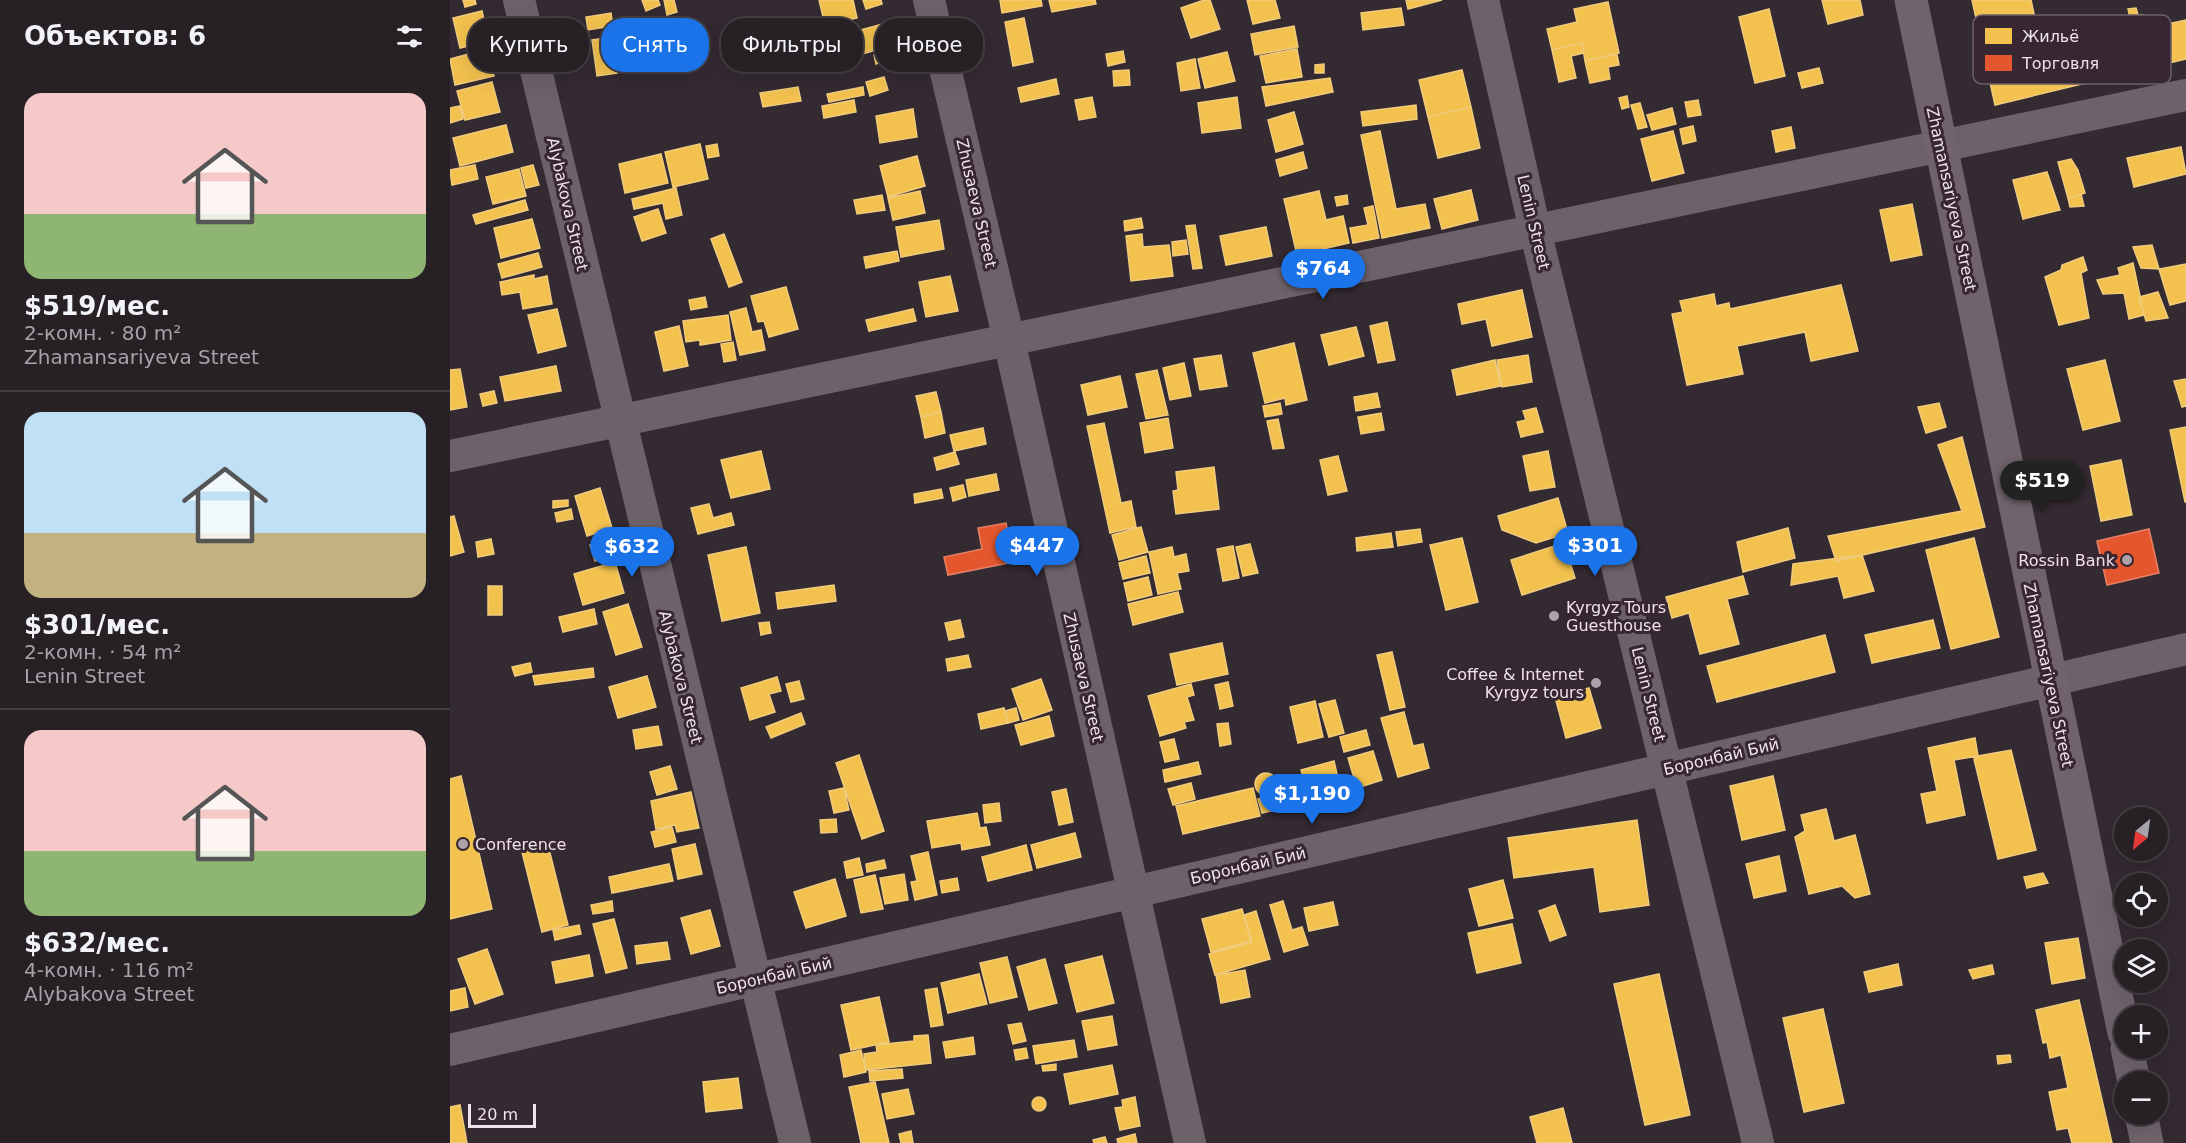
<!DOCTYPE html>
<html lang="ru">
<head>
<meta charset="utf-8">
<style>
  body { margin:0; font-family:"DejaVu Sans",sans-serif; background:#2f282d; color:#f1f3f6; height:100vh; display:flex; flex-direction:column; font-size:22px; white-space:nowrap }
  * { box-sizing:border-box; margin:0 }
  p { font-size:20px; color:#a4a3a7 }
  .icon { flex:none; width:33px; height:33px; fill:none; stroke:currentColor; stroke-width:2; stroke-linecap:round; stroke-linejoin:round }
  .map { position:relative; flex:1; overflow:hidden }
  .details { display:flex; flex-direction:column; background:#272025; width:450px }
  .details>* { flex:none }
  .top-card { position:absolute; left:18px; top:18px; width:570px; height:54px; display:flex; gap:12px }
  .needle { width:39px; rotate:209deg }
  .tools { position:absolute; left:1664px; top:807px; display:grid; gap:12px }
  .tools a { display:grid; place-items:center; width:54px; height:54px; border-radius:50%; background:#272025; box-shadow:0 6px 24px #0002,0 0 0 2px #433e42; font-size:30px }
  .scale { position:absolute; left:18px; bottom:15px; width:68px; box-sizing:border-box; padding-left:6px; border:3px solid #eee3ea; border-top:0; font-size:16px; line-height:21px; white-space:nowrap; color:#eee3ea; -webkit-text-stroke:4px #372732; paint-order:stroke }
  .price { position:absolute; translate:-50% -51px; padding:0 14px; border-radius:21px; background:#1a73e8; color:#fff; font-size:20px; line-height:39px; filter:drop-shadow(0 2px 3px #0008) }
  .price::after { content:''; position:absolute; left:50%; top:36px; width:18px; height:14px; margin-left:-9px; background:inherit; clip-path:polygon(0 0,100% 0,50% 100%) }
  .price.on { background:#222; color:#fff }
  ul { padding:0; list-style:none }
  li { display:grid; align-content:center; gap:12px; height:318px; padding:0 24px }
  li+li { border-top:2px solid #433e42 }
  li span { display:grid; place-items:center; height:186px; border-radius:18px; color:#555 }
  li>.icon { margin-inline-start:auto }
  span .icon { width:108px; height:108px; fill:#fffc; stroke-width:1 }
  li b { font-size:26px }
  h2 { display:flex; justify-content:space-between; align-items:center; height:72px; padding:0 24px; font-size:26px }
  .pill { padding:0 21px; border-radius:24px; background:#272025; box-shadow:0 6px 24px #0002,0 0 0 2px #433e42; font-size:21px; line-height:54px }
  .pill.on { background:#1a73e8; color:#fff }
  main { display:flex; flex:1; min-height:0 }
  .map>svg:first-child { display:block }
</style>
</head>
<body>
<main>
<section class="details">
<h2>Объектов: 6<svg class="icon" aria-label="filters" viewBox="0 0 24 24"><path d="M4 7h16M4 17h16"/><circle cx="9" cy="7" r="2"/><circle cx="15" cy="17" r="2"/></svg></h2>
<ul>
<li><span style="background:linear-gradient(#f6c9c9 65%,#8fb573 0)"><svg class="icon" aria-label="home" viewBox="0 0 24 24"><path d="M3 11l9-7 9 7M6 9v11h12V9"/></svg></span><div><b>$519/мес.</b><p>2-комн. · 80 m²</p><p>Zhamansariyeva Street</p></div></li>
<li><span style="background:linear-gradient(#bfe0f5 65%,#c2b280 0)"><svg class="icon" aria-label="home" viewBox="0 0 24 24"><path d="M3 11l9-7 9 7M6 9v11h12V9"/></svg></span><div><b>$301/мес.</b><p>2-комн. · 54 m²</p><p>Lenin Street</p></div></li>
<li><span style="background:linear-gradient(#f6c9c9 65%,#8fb573 0)"><svg class="icon" aria-label="home" viewBox="0 0 24 24"><path d="M3 11l9-7 9 7M6 9v11h12V9"/></svg></span><div><b>$632/мес.</b><p>4-комн. · 116 m²</p><p>Alybakova Street</p></div></li>
</ul>
</section>
<div class="map">
<svg width="1736" height="1143" viewBox="0 0 1736 1143">
  <rect width="100%" height="100%" fill="#342a31"/>
  <!-- homes -->
  <path fill="#f2c14e" stroke="#f1cb7d" stroke-width="1.5" d="M13,0H25L26,4L15,7Z
    M192,0H208L210,5L196,11Z
    M214,0H224L227,12L217,15Z
    M369,0H403L407,18L375,25Z
    M413,0H431L432,4L416,9Z
    M550,0H591L592,6L552,13Z
    M599,0H645L646,4L602,12Z
    M754,0H760L770,29L741,38L731,8Z
    M797,0H825L830,18L803,24Z
    M956,0H992L958,9Z
    M1372,0H1410L1413,15L1378,24Z
    M1522,0H1581L1592,51L1736,20V59L1545,105Z
    M1158,2L1169,53L1135,61L1132,43L1102,50L1097,29L1127,22L1124,9Z
    M951,8L954,25L913,30L911,13Z
    M1686,8L1688,15H1693L1695,24L1682,27L1678,9Z
    M1319,9L1335,76L1305,83L1289,17Z
    M32,11L39,41L10,48L3,18Z
    M161,13L163,26L138,30L136,17Z
    M574,18L583,62L563,66L555,22Z
    M395,23L397,33L377,38L375,27Z
    M433,24L440,46L405,56L399,33Z
    M844,26L848,47L805,55L801,34Z
    M369,29L371,38L347,43L345,33Z
    M161,37L167,73L147,76L142,40Z
    M1132,43L1134,53L1121,56L1126,78L1109,82L1102,50Z
    M37,49L44,76L5,85L0,59Z
    M847,49L852,77L816,83L810,56Z
    M673,51L675,62L658,66L656,54Z
    M777,52L785,81L755,88L748,59Z
    M433,53L435,61L426,64L424,55Z
    M1167,54L1169,65L1158,67L1160,79L1140,83L1135,61Z
    M335 63a8 8 0 1 1 16 0a8 8 0 1 1-16 0Z
    M745,59L750,88L731,91L727,63Z
    M874,64V73H865V65Z
    M1369,68L1373,83L1352,88L1348,73Z
    M679,70L680,85L664,86L663,71Z
    M1012,70L1021,107L978,117L969,80Z
    M434,77L438,90L420,96L416,82Z
    M880,78L883,92L816,106L812,87Z
    M606,79L609,94L571,102L568,88Z
    M42,82L50,112L15,120L7,91Z
    M348,87L351,101L313,107L310,93Z
    M413,87L414,95L379,102L377,94Z
    M1177,96L1179,107L1172,109L1169,98Z
    M642,97L646,117L629,120L625,100Z
    M787,97L791,128L752,133L748,103Z
    M404,100L406,112L374,118L372,106Z
    M1248,100L1251,115L1238,117L1235,102Z
    M1190,103L1197,127L1188,129L1181,105Z
    M966,105L967,119L913,126L911,112Z
    M10,106L13,119L0,123V108Z
    M1021,107L1030,148L988,158L978,117Z
    M1222,108L1226,124L1202,130L1197,115Z
    M463,109L467,137L430,143L426,116Z
    M844,112L853,144L826,152L818,120Z
    M56,125L63,152L10,166L3,138Z
    M1243,126L1246,141L1233,144L1230,129Z
    M1341,127L1345,148L1326,152L1322,131Z
    M930,131L946,209L975,204L980,228L932,238L911,135Z
    M1223,131L1234,173L1202,181L1191,139Z
    M250,144L258,179L223,187L215,152Z
    M267,144L269,156L258,158L256,146Z
    M1731,147L1736,174L1684,187L1677,158Z
    M853,152L857,168L830,176L826,160Z
    M211,154L218,183L175,193L169,164Z
    M467,156L475,186L438,197L430,166Z
    M1621,159L1628,170L1635,193L1618,198L1608,162Z
    M25,165L28,179L2,185L0,170Z
    M83,165L89,185L76,188L71,168Z
    M69,169L76,196L43,204L36,177Z
    M1597,172L1610,210L1573,219L1563,180Z
    M226,188L232,215L216,219L213,203L184,209L182,199Z
    M1021,190L1028,220L992,229L984,199Z
    M470,191L475,213L443,220L438,198Z
    M869,191L876,220L893,216L899,243L847,255L834,199Z
    M1631,194L1634,206L1620,207L1618,198Z
    M432,195L435,210L407,214L404,200Z
    M897,195L898,204L887,206L885,197Z
    M75,200L78,210L26,224L23,215Z
    M1462,204L1472,255L1441,261L1430,210Z
    M923,206L929,238L903,243L900,228L918,225L914,208Z
    M208,209L216,233L192,241L184,217Z
    M691,218L693,228L675,231L674,221Z
    M82,219L90,248L51,258L44,228Z
    M489,220L494,249L451,257L446,227Z
    M745,225L752,268L743,269L736,226Z
    M816,227L822,256L776,265L770,236Z
    M274,234L292,282L279,287L261,239Z
    M692,234L693,247L719,245L723,276L681,281L676,236Z
    M736,240L738,254L723,256L722,242Z
    M1702,245L1709,269L1691,268L1683,247Z
    M447,251L449,261L416,268L414,257Z
    M88,253L92,267L52,278L48,264Z
    M1633,257L1637,270L1631,273L1639,318L1609,325L1595,277L1611,270L1612,265Z
    M1683,263L1694,315L1679,319L1674,293L1653,294L1647,280L1670,275L1668,268Z
    M1736,264V301L1720,305L1709,269Z
    M84,275V279L97,276L102,304L73,309L70,292L52,295L50,282Z
    M500,276L508,311L476,317L469,282Z
    M1391,285L1408,351L1361,361L1355,332L1287,346L1293,374L1237,385L1222,314L1233,312L1230,301L1264,294L1266,306L1279,303L1280,309Z
    M336,287L348,329L319,337L314,321L308,322L301,296Z
    M1072,290L1082,337L1042,346L1036,319L1012,324L1008,304Z
    M1708,292L1718,318L1696,321L1689,297Z
    M255,297L257,307L241,310L239,300Z
    M296,308L302,332L311,330L315,350L290,355L280,312Z
    M107,309L116,346L88,353L78,315Z
    M463,309L466,321L419,331L416,320Z
    M278,315L281,340L250,345V340L236,342L233,321Z
    M937,322L945,360L928,363L920,326Z
    M229,326L238,366L214,371L205,332Z
    M906,327L914,356L879,365L871,335Z
    M283,342L286,360L274,362L271,344Z
    M844,343L857,400L836,405L835,398L815,403L803,353Z
    M771,355L777,386L750,390L744,359Z
    M1078,355L1082,382L1052,387L1047,360Z
    M1045,360L1051,386L1007,395L1002,370Z
    M1655,360L1670,421L1633,430L1617,369Z
    M734,363L741,396L720,400L713,368Z
    M106,366L111,391L55,401L50,377Z
    M10,369L17,407L0,410V370Z
    M707,370L718,415L696,419L686,374Z
    M670,376L677,407L638,415L631,385Z
    M1736,379V406L1732,407L1724,381Z
    M44,391L47,403L33,406L30,394Z
    M486,392L491,412L471,417L466,396Z
    M927,393L930,407L906,411L904,397Z
    M830,403L832,414L815,417L813,406Z
    M1489,403L1496,427L1476,433L1468,407Z
    M1086,408L1093,432L1071,437L1067,422L1076,420L1073,411Z
    M491,412L495,433L475,438L471,417Z
    M931,413L934,430L911,434L908,417Z
    M718,418L723,448L695,453L690,423Z
    M828,419L834,448L823,449L817,421Z
    M654,423L671,503L681,501L686,527L660,533L637,426Z
    M1736,427V502H1735L1720,430Z
    M533,428L536,444L504,451L500,435Z
    M1512,437L1535,527L1386,561L1378,536L1512,511L1488,445Z
    M311,451L320,489L281,498L271,460Z
    M1098,451L1105,487L1080,491L1073,456Z
    M505,452L509,464L487,470L484,458Z
    M888,456L897,491L878,495L870,460Z
    M1671,460L1682,515L1651,521L1640,466Z
    M764,467L769,509L726,514L723,491L728,490L726,472Z
    M546,474L549,490L519,496L516,480Z
    M513,485L516,497L503,501L500,488Z
    M150,488L162,528L137,536L125,496Z
    M491,489L493,498L465,503L464,494Z
    M1108,498L1118,533L1086,543L1052,530L1048,516Z
    M118,500V506L103,508V501Z
    M259,504L263,518L281,513L284,525L248,534L241,508Z
    M121,509L123,519L107,522L105,513Z
    M4,516L14,552L0,556V517Z
    M691,527L698,552L669,560L662,535Z
    M1338,528L1345,558L1293,572L1287,542Z
    M970,529L972,542L948,546L946,532Z
    M941,533L943,547L907,551L906,538Z
    M1012,538L1028,602L996,610L980,545Z
    M1524,538L1549,637L1501,649L1476,550Z
    M41,539L44,554L28,557L26,542Z
    M159,540L164,556L145,561L140,545Z
    M1114,543L1125,578L1072,595L1061,560Z
    M800,544L808,573L793,576L786,547Z
    M783,546L789,578L773,581L767,549Z
    M296,547L310,613L272,621L258,555Z
    M722,547L724,557L736,554L739,571L727,573L731,589L708,594L699,552Z
    M1412,555L1424,591L1394,598L1388,576L1341,585L1343,564Z
    M696,556L700,573L673,579L669,563Z
    M165,562L174,593L133,605L124,574Z
    M1293,576L1298,594L1277,599L1289,644L1250,654L1239,613L1222,618L1216,597Z
    M698,577L702,595L678,601L674,583Z
    M384,585L386,601L328,609L326,593Z
    M38,586H52V615H38Z
    M728,592L733,612L683,625L678,604Z
    M178,604L192,647L166,655L153,612Z
    M144,609L147,624L113,632L109,617Z
    M510,620L514,637L499,640L495,623Z
    M1483,620L1490,648L1422,663L1415,635Z
    M319,622L321,633L311,635L309,623Z
    M1375,635L1385,672L1267,702L1257,666Z
    M772,643L778,674L727,685L720,654Z
    M942,652L955,707L940,710L927,655Z
    M518,655L521,667L498,671L496,659Z
    M80,663L82,672L65,676L62,667Z
    M143,668L144,677L85,685L83,676Z
    M197,676L206,707L168,718L159,687Z
    M327,677L331,691L319,694L325,712L300,720L291,688Z
    M591,679L602,710L573,720L562,689Z
    M349,681L354,699L341,702L336,684Z
    M778,682L783,706L770,709L765,685Z
    M741,684L744,695L737,697L744,720L734,722L736,728L710,736L698,696Z
    M1139,688L1151,728L1116,738L1105,697Z
    M885,700L894,733L879,737L869,704Z
    M865,701L873,737L848,743L840,707Z
    M554,708L558,723L531,729L528,714Z
    M566,708L569,720L558,723L555,711Z
    M954,712L963,746L973,744L979,768L948,777L931,718Z
    M351,713L355,724L321,738L316,727Z
    M599,716L604,736L571,745L565,725Z
    M778,723L781,744L770,746L767,724Z
    M208,726L212,745L186,749L183,730Z
    M916,730L920,745L894,752L890,737Z
    M1525,738L1528,756L1504,760L1515,815L1477,823L1471,794L1487,791L1478,748Z
    M724,739L729,759L715,762L710,742Z
    M1561,750L1586,850L1548,859L1524,759L1528,756Z
    M923,751L932,780L907,788L898,758Z
    M409,755L434,831L412,839L386,763Z
    M884,761L891,791L859,799L851,770Z
    M748,762L751,774L715,782L713,770Z
    M220,766L227,789L207,795L200,772Z
    M805 784a11 11 0 1 1 22 0a11 11 0 1 1-22 0Z
    M11,776L42,909L0,919V779Z
    M1323,776L1335,830L1292,840L1280,786Z
    M848,778L855,800L837,806L830,784Z
    M741,783L745,799L723,805L718,789Z
    M394,788L399,810L384,813L379,791Z
    M803,788L810,816L733,834L726,806Z
    M616,789L623,822L609,825L602,792Z
    M241,792L249,828L227,832L225,825L206,829L201,801Z
    M827,794L830,809L812,813L808,799Z
    M549,803L551,821L535,823L533,805Z
    M1376,809L1384,841L1405,835L1420,894L1405,898L1392,886L1359,894L1345,837L1355,831L1351,815Z
    M527,813L530,828L536,827L540,845L512,850L511,843L482,848L477,821Z
    M386,819L387,832L371,833L370,820Z
    M1187,820L1199,905L1150,912L1144,867L1064,878L1058,838Z
    M222,827L226,842L205,847L201,832Z
    M625,833L631,857L587,868L581,845Z
    M245,844L252,874L228,879L222,849Z
    M98,845L118,925L92,932L72,852Z
    M576,845L582,870L538,881L532,857Z
    M478,852L487,895L465,900L461,882L467,881L461,856Z
    M1329,856L1336,891L1304,898L1296,864Z
    M409,858L413,875L397,878L394,862Z
    M434,860L436,868L417,872L416,864Z
    M219,864L223,881L162,893L159,877Z
    M1593,873L1598,883L1577,888L1574,877Z
    M454,874L458,900L435,904L430,878Z
    M425,875L433,909L411,913L404,880Z
    M507,878L509,890L492,893L490,881Z
    M385,879L396,916L356,928L344,892Z
    M1053,880L1063,918L1029,926L1019,889Z
    M162,901L163,911L143,914L141,905Z
    M833,901L842,930L852,927L858,945L834,952L820,905Z
    M883,902L888,925L859,931L854,908Z
    M1105,905L1116,935L1100,941L1089,911Z
    M792,909L801,941L761,952L752,919Z
    M260,910L270,946L241,954L231,918Z
    M806,911L820,959L765,975L759,954L802,942L794,915Z
    M164,919L177,968L156,973L143,924Z
    M1062,924L1071,963L1027,973L1018,933Z
    M129,925L131,934L105,940L103,930Z
    M1628,938L1635,978L1602,984L1595,943Z
    M217,942L220,959L187,964L185,946Z
    M37,949L53,994L25,1004L8,959Z
    M139,955L143,976L106,983L102,962Z
    M652,956L664,1003L627,1012L615,965Z
    M557,957L567,997L540,1003L530,963Z
    M595,959L607,1003L579,1010L567,967Z
    M1448,964L1452,985L1419,992L1414,972Z
    M1542,965L1544,974L1523,979L1519,970Z
    M795,970L800,997L771,1003L766,975Z
    M529,974L537,1004L498,1013L491,983Z
    M1209,974L1240,1115L1195,1125L1164,984Z
    M15,988L18,1007L0,1011V991Z
    M487,988L493,1025L481,1027L475,990Z
    M429,997L439,1042L401,1050L391,1005Z
    M1629,1000L1662,1143H1622L1618,1128L1607,1130L1599,1092L1618,1088L1611,1055L1600,1058L1597,1042L1593,1043L1586,1010Z
    M1373,1009L1394,1103L1354,1112L1333,1018Z
    M662,1016L667,1045L638,1050L632,1021Z
    M571,1023L576,1041L563,1044L558,1025Z
    M478,1035L481,1063L416,1070L414,1054L427,1052L426,1045L464,1041V1036Z
    M523,1037L525,1054L496,1058L493,1042Z
    M624,1040L627,1057L586,1064L583,1046Z
    M576,1048L578,1058L566,1060L564,1050Z
    M411,1050L416,1072L394,1077L390,1055Z
    M1560,1055L1561,1062L1548,1064L1547,1056Z
    M606,1064V1070L593,1071L592,1066Z
    M662,1065L668,1094L620,1104L614,1074Z
    M452,1069L453,1078L420,1081L419,1071Z
    M288,1078L292,1108L256,1112L253,1082Z
    M425,1082L439,1143H411L399,1087Z
    M458,1089L464,1114L437,1119L432,1094Z
    M582 1104a7 7 0 1 1 14 0a7 7 0 1 1-14 0Z
    M685,1097L690,1126L670,1130L665,1108L673,1107L672,1100Z
    M10,1105L17,1143H0V1107Z
    M1113,1108L1122,1143H1087L1080,1117Z
    M461,1131L463,1143H451L449,1134Z
    M685,1134L687,1143H668L667,1139Z
    M655,1137L657,1143H644L643,1140Z"/>
  <!-- shops -->
  <path fill="#e4572e" stroke="#e78166" stroke-width="1.5" d="M556,523L564,562L498,575L494,557L532,549L528,528Z
    M1699,529L1709,573L1657,585L1647,541Z"/>
  <g fill="none" stroke-linecap="round" stroke-linejoin="round">
    <!-- minor -->
    <path stroke="#6e626a" stroke-width="32" d="M69,0L345,1143
      M479,0L559,340L740,1143
      M1033,0L1085,230L1308,1143
      M0,456L1736,95
      M0,1050L1736,649"/>
    <!-- major -->
    <path stroke="#70636c" stroke-width="33" d="M1461,0L1674,1033
      M1677,1048L1684,1082
      M1691,1114L1697,1143"/>
  </g>
  <!-- markers -->
  <g fill="#ada2a9" stroke="#372732" stroke-width="2">
    <circle cx="1677" cy="560" r="6"/>
    <circle cx="1104" cy="616" r="6"/>
    <circle cx="1146" cy="683" r="6"/>
    <circle cx="13" cy="844" r="6"/>
  </g>
  <g text-anchor="middle" stroke-width="6" stroke-linejoin="round" paint-order="stroke">
    <!-- street labels -->
    <g font-size="16" fill="#eee3ea" stroke="#372732">
      <text transform="translate(1502 199) rotate(78)" y="6">Zhamansariyeva Street</text>
      <text transform="translate(527 203) rotate(77)" y="6">Zhusaeva Street</text>
      <text transform="translate(118 204) rotate(77)" y="6">Alybakova Street</text>
      <text transform="translate(1084 222) rotate(77)" y="6">Lenin Street</text>
      <text transform="translate(1599 675) rotate(78)" y="6">Zhamansariyeva Street</text>
      <text transform="translate(231 677) rotate(76)" y="6">Alybakova Street</text>
      <text transform="translate(634 677) rotate(77)" y="6">Zhusaeva Street</text>
      <text transform="translate(1199 694) rotate(76)" y="6">Lenin Street</text>
      <text transform="translate(1271 756) rotate(-13)" y="6">Боронбай Бий</text>
      <text transform="translate(798 865) rotate(-13)" y="6">Боронбай Бий</text>
      <text transform="translate(324 975) rotate(-13)" y="6">Боронбай Бий</text>
    </g>
    <!-- poi labels -->
    <g font-size="16" fill="#eee3ea" stroke="#372732" text-anchor="end">
      <text x="1665" y="566">Rossin Bank</text>
      <text x="1116" y="613" text-anchor="start">Kyrgyz Tours<tspan x="1116" dy="18">Guesthouse</tspan></text>
      <text x="1134" y="680">Coffee &amp; Internet<tspan x="1134" dy="18">Kyrgyz tours</tspan></text>
      <text x="25" y="850" text-anchor="start">Conference</text>
    </g>
  </g>
  <!-- legend -->
  <rect x="1523" y="15" width="198" height="69" rx="9" fill="#372732" stroke="#6e5f69" stroke-width="1.5"/>
  <rect x="1535" y="28" width="27" height="16" fill="#f2c14e"/>
  <rect x="1535" y="55" width="27" height="16" fill="#e4572e"/>
  <g font-size="16" fill="#eee3ea">
    <text x="1572" y="42">Жильё</text>
    <text x="1572" y="69">Торговля</text>
  </g>
</svg>
<div class="tools">
<a><svg class="needle" viewBox="-14 -14 28 28"><path d="M0-13l5 13h-10z" fill="#e53935"/><path d="M0 13l5-13h-10z" fill="#a4a3a7"/></svg></a>
<a><svg class="icon" aria-label="locate" viewBox="0 0 24 24"><circle cx="12" cy="12" r="6"/><path d="M12 2v4M12 18v4M2 12h4M18 12h4"/></svg></a>
<a><svg class="icon" aria-label="layers" viewBox="0 0 24 24"><path d="M12 4l9 5-9 5-9-5zM3 14l9 5 9-5"/></svg></a>
<a>+</a>
<a>−</a>
</div>
<div class="scale">20 m</div>
<b class="price" style="left:873px;top:300px">$764</b>
<b class="price on" style="left:1592px;top:512px">$519</b>
<b class="price" style="left:587px;top:577px">$447</b>
<b class="price" style="left:1145px;top:577px">$301</b>
<b class="price" style="left:182px;top:578px">$632</b>
<b class="price" style="left:862px;top:825px">$1,190</b>
<div class="top-card">
<a class="pill">Купить</a>
<a class="pill on">Снять</a>
<a class="pill">Фильтры</a>
<a class="pill">Новое</a>
</div>
</div>
</main>
</body>
</html>
